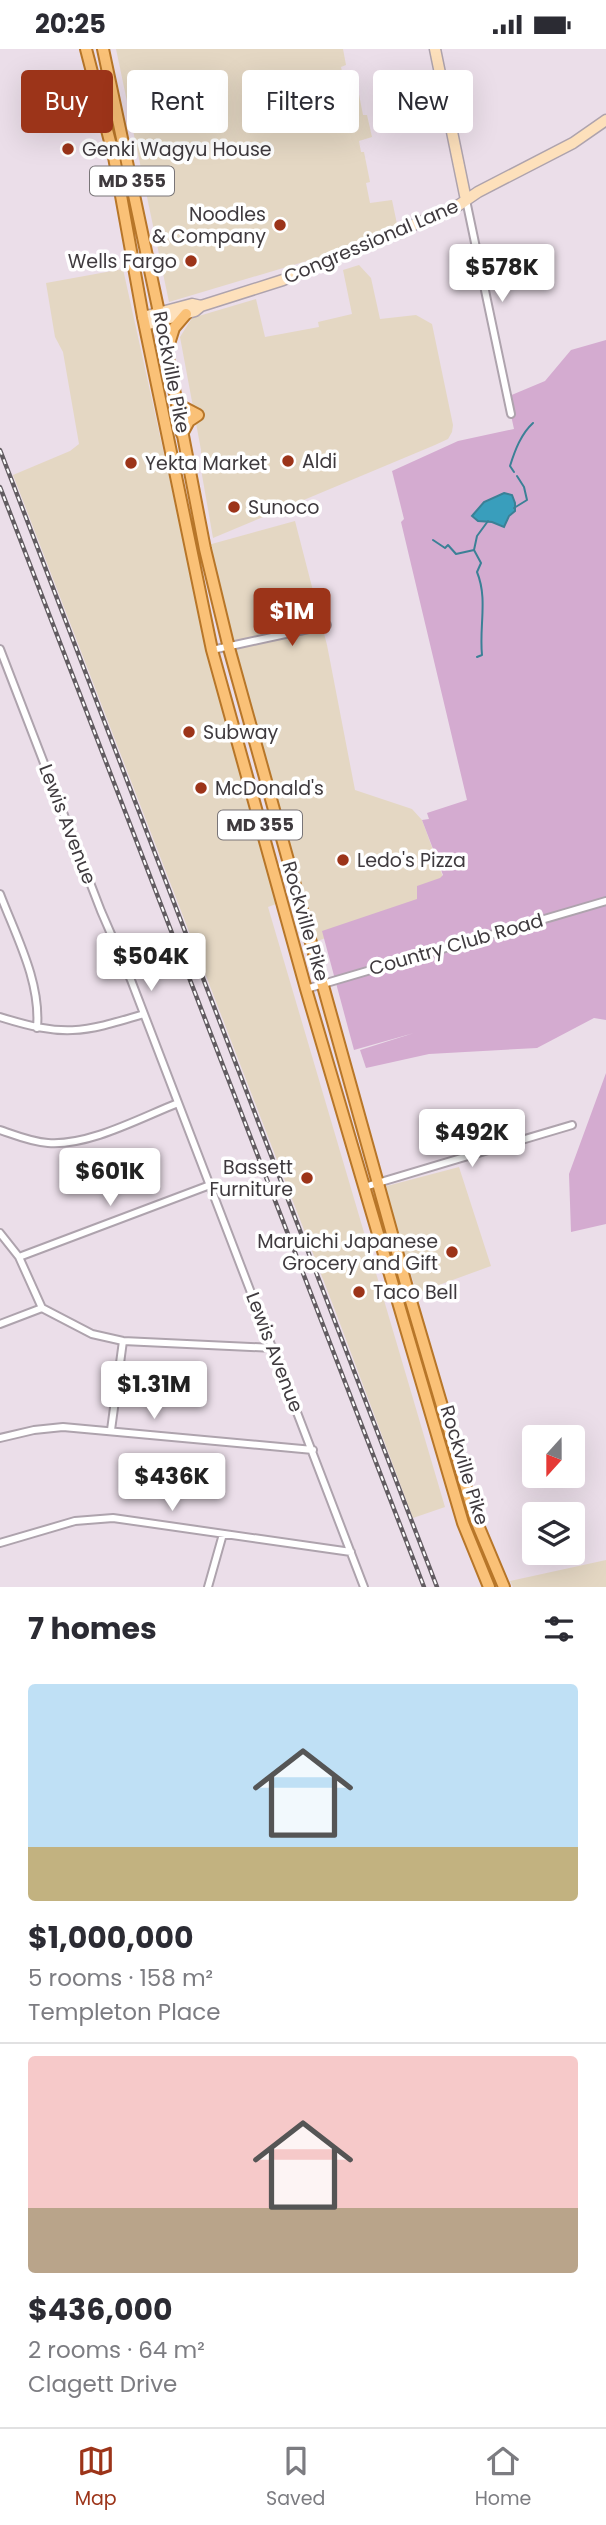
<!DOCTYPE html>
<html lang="en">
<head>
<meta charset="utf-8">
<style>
  body { margin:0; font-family:Poppins,sans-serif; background:#f7f7f7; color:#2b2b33; height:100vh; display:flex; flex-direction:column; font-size:26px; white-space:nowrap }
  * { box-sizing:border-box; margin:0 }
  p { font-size:23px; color:#7c7c81 }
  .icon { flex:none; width:38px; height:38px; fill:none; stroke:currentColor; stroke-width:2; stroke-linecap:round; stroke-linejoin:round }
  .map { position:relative; height:1538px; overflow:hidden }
  .panel { display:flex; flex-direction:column; background:#fff; flex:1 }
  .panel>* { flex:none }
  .banner { position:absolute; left:21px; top:21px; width:565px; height:63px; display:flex; gap:14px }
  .needle { width:46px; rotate:201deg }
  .buttons { position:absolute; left:522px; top:1376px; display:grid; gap:14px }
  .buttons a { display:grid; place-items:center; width:63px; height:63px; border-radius:7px; background:#fff; box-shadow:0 7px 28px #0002; font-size:35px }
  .price { position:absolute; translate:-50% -60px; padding:0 16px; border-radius:7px; background:#fff; color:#222; font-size:23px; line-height:46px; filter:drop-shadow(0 2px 4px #0008) }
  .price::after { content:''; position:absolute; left:50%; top:42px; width:21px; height:16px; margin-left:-10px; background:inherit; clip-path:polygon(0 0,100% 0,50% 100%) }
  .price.active { background:#9c3419; color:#fff }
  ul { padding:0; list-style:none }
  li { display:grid; align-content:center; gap:14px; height:371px; padding:0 28px }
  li+li { border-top:2px solid #e1e1e2 }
  li span { display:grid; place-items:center; height:217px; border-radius:7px; color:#555 }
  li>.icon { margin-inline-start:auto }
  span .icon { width:126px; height:126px; fill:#fffc; stroke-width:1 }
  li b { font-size:30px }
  h2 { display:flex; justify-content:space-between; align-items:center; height:84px; padding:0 28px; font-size:30px }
  .tag { padding:0 24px; border-radius:7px; background:#fff; box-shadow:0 7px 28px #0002; font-size:24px; line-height:63px }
  .tag.active { background:#9c3419; color:#fff }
  .status { display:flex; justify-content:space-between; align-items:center; height:49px; padding:0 35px; background:#fff; direction:ltr }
  .status svg { height:19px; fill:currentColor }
  .menu { display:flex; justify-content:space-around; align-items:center; height:98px; border-top:2px solid #e1e1e2; background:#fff; font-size:19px; color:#7c7c81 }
  .menu a { display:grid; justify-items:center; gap:4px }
  .menu .active { color:#9c3419 }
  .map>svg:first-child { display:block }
</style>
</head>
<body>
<div class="status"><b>20:25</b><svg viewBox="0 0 49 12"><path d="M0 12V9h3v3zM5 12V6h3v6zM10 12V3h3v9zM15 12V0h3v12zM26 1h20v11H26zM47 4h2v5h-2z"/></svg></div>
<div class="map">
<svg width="606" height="1538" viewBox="0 0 606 1538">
  <rect width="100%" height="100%" fill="#ebdee9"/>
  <!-- commercial -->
  <path fill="#e4d7c3" d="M116,0H343L346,16L341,18L344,32L356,30L363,66H367L372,88L359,92L361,103H364L370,133L366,134L370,154L392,151L397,175L320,208L169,253Z
    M359,216L371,229L380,270L416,266L432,275L453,376L452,383L448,390L435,396L213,489L202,426L201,401L180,288L192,269L256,250L265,288L319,278L318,273L352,265L343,221Z
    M123,220L177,464L228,681L276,855L268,858L445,1458L413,1469L336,1264L13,426L70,402L79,395L63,303L55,288L46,234Z
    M295,472L327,596L355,741L412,760L422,771L447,839L423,853L312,894L256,693L208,496Z
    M459,1118L491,1217L417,1244L383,1138Z
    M606,1511V1538H513L510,1532Z"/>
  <!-- green -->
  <path fill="#d4abd0" d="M606,291V971L594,969L537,999L429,1005L366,1019L360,1001L414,984L354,1001L322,882L417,850V837L440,829L443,826L422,771L429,770L427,764L467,751L401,473L404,470L392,422L458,392L514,380L507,348L545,332L571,301Z
    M606,1024V1175L571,1183L569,1125Z"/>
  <!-- water -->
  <path fill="#399ebc" stroke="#3b8096" stroke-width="2" d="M504,444L512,446L515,454V462L509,467L504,478L492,473L478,472L472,467L484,453Z"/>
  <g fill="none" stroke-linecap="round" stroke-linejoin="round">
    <!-- stream -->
    <path stroke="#3b8096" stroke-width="2" d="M514,423L510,417C515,401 521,385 533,374
      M514,459L527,451L524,438L517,427
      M433,491L445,499L448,496L456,505L474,501L477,487L488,472
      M474,501L481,514L477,523C488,550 479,577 482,606L477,608"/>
    <!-- street casing -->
    <g stroke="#aea3ad" stroke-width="10">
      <path id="street" d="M466,151L511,365
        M0,600L101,862L131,931L364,1538
        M212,601L327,576
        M0,845C16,887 41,933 37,979
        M306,940L606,852
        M0,968C64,988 81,984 144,965
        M0,1081C15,1086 31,1093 48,1094C89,1097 140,1069 178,1054
        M364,1138L572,1076
        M0,1184L19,1208L42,1259
        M19,1208L210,1136
        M0,1275L42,1259L92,1285L123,1292L274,1299
        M111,1381L123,1292
        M0,1389L34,1381L63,1378L313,1401
        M0,1494L75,1472L113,1469L351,1503
        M208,1538L223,1485"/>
    </g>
    <!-- secondary casing -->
    <g stroke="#aea3ad" stroke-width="13">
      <path id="secondary" d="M435,0L466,151
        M143,268L192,255L201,257
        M145,276L195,262L201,257L283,231L456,158L478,143L573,94L606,71"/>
    </g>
    <!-- primary casing -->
    <g stroke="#b77629" stroke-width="14">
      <path id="primary" d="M86,0L114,108L143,268L212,601L306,940L463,1474L489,1538
        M103,0L161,273L205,500L229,599L406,1235L475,1469L504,1538
        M168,298L174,279L186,265
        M177,355L198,366L189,372L182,385"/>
    </g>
    <!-- street -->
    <use href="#street" stroke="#fff" stroke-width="6"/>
    <!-- secondary -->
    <use href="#secondary" stroke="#fde0bb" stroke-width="10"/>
    <!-- primary -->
    <use href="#primary" stroke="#fac177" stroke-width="10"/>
    <!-- rail casing -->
    <g stroke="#625c61" stroke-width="4.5">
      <path id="rail" d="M0,401L437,1538
        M0,438L424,1538"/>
    </g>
    <!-- rail -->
    <use href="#rail" stroke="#fff" stroke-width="2" stroke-dasharray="5" stroke-linecap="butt"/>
  </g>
  <!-- markers -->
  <g fill="#9c3419" stroke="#fff" stroke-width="2.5">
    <circle cx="68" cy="100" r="7"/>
    <circle cx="280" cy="176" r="7"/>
    <circle cx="191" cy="212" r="7"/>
    <circle cx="288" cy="412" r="7"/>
    <circle cx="131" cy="414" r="7"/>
    <circle cx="234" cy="458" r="7"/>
    <circle cx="189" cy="683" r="7"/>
    <circle cx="201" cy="739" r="7"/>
    <circle cx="343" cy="811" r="7"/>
    <circle cx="307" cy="1129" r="7"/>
    <circle cx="452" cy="1203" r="7"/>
    <circle cx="359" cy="1243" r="7"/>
  </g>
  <g text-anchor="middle" stroke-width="7" stroke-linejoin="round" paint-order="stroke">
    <!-- shield labels -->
    <g fill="#fff" stroke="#797578" stroke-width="2">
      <rect x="90" y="117.5" width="84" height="29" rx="5"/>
      <rect x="218" y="761.5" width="84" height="29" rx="5"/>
    </g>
    <g font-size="18" font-weight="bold" fill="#3f3a3e">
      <text x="132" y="138">MD 355</text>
      <text x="260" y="782">MD 355</text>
    </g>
    <!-- poi labels -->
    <g font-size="19" fill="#3f3a3e" stroke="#fff" text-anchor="start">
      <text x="82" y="107">Genki Wagyu House</text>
      <text x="266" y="172" text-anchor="end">Noodles<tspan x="266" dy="22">&amp; Company</tspan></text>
      <text x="177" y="219" text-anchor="end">Wells Fargo</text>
      <text x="302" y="419">Aldi</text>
      <text x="145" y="421">Yekta Market</text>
      <text x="248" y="465">Sunoco</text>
      <text x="203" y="690">Subway</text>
      <text x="215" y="746">McDonald's</text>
      <text x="357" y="818">Ledo's Pizza</text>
      <text x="293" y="1125" text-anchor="end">Bassett<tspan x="293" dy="22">Furniture</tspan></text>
      <text x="438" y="1199" text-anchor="end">Maruichi Japanese<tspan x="438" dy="22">Grocery and Gift</tspan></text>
      <text x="373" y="1250">Taco Bell</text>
    </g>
    <!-- street labels -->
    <g font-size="19" fill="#3f3a3e" stroke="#fff">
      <text transform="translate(371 192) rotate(-23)" y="7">Congressional Lane</text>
      <text transform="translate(172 323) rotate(79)" y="7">Rockville Pike</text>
      <text transform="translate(68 775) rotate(69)" y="7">Lewis Avenue</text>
      <text transform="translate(306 872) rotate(74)" y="7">Rockville Pike</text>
      <text transform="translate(456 895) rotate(-16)" y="7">Country Club Road</text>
      <text transform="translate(275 1303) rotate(69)" y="7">Lewis Avenue</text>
      <text transform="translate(465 1416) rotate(73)" y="7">Rockville Pike</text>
    </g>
  </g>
</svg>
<div class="buttons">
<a><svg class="needle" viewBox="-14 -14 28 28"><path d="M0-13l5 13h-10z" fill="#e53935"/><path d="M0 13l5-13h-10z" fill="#7c7c81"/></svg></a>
<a><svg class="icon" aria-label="layers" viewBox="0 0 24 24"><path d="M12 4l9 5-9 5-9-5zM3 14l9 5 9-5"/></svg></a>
</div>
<b class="price" style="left:502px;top:255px">$578K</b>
<b class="price active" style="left:292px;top:599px">$1M</b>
<b class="price" style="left:151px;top:944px">$504K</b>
<b class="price" style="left:472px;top:1120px">$492K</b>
<b class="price" style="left:110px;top:1159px">$601K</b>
<b class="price" style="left:154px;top:1372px">$1.31M</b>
<b class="price" style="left:172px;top:1464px">$436K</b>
<div class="banner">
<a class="tag active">Buy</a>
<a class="tag">Rent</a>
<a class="tag">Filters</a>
<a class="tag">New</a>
</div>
</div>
<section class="panel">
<h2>7 homes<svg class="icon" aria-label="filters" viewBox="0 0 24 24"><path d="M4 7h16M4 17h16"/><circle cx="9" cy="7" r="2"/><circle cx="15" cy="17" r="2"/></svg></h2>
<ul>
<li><span style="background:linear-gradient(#bfe0f5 75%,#c2b280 0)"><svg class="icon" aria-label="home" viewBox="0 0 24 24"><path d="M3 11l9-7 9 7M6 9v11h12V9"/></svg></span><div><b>$1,000,000</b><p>5 rooms · 158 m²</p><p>Templeton Place</p></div></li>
<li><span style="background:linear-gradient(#f6c9c9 70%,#b9a48a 0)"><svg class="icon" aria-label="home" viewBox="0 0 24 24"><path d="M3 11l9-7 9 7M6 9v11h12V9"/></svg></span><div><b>$436,000</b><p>2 rooms · 64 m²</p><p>Clagett Drive</p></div></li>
</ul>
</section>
<nav class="menu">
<a class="active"><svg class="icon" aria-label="map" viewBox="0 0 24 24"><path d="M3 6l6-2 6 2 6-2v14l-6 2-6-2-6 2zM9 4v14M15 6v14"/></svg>Map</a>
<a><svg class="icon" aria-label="saved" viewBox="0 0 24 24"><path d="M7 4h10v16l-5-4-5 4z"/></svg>Saved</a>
<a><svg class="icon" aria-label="home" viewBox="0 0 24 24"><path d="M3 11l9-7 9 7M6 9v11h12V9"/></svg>Home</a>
</nav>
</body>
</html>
